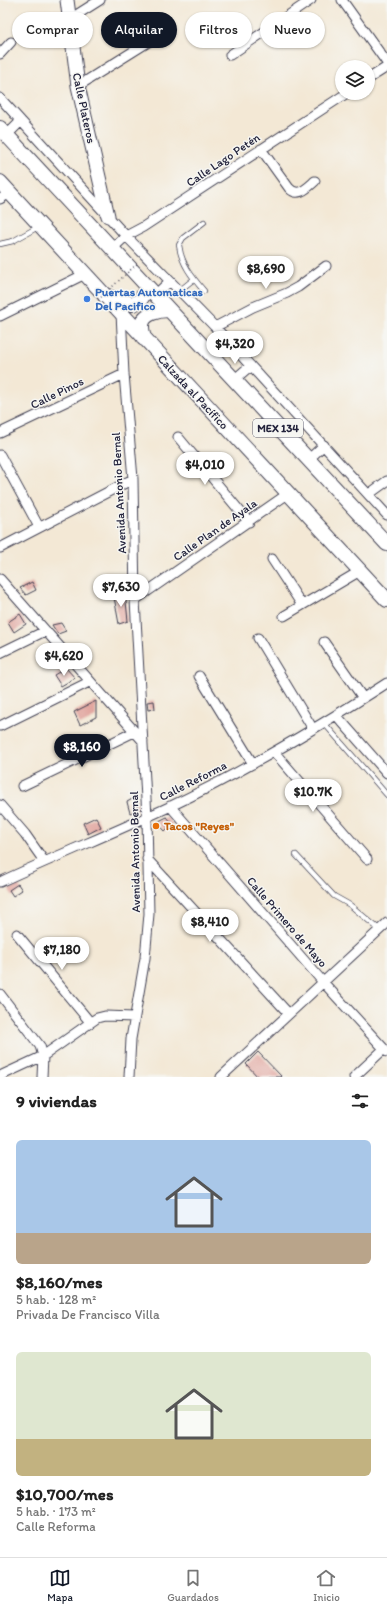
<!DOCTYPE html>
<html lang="es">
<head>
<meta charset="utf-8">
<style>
  body { margin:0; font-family:Itim,sans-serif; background:#f6f6f6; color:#222; height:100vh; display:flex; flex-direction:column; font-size:15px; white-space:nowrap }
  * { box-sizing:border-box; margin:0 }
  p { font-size:13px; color:#767676 }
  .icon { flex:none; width:22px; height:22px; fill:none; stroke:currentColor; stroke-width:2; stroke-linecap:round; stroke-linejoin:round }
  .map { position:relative; height:1077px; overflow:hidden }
  .drawer { display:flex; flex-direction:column; background:#fff; flex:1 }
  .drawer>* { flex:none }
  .banner { position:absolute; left:12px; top:12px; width:363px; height:36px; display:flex; gap:8px }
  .fabs { position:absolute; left:335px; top:60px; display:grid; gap:8px }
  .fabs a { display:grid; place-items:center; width:40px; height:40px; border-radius:50%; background:#fff; box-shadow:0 1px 3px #0004; font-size:20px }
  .price { position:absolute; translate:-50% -34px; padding:0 9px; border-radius:14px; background:#fff; color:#222; font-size:13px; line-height:26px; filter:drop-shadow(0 1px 2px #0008) }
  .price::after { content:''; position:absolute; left:50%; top:24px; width:12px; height:9px; margin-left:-6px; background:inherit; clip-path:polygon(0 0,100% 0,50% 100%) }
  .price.selected { background:#111827; color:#fff }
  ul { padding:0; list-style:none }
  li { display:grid; align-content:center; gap:8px; height:212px; padding:0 16px }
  li span { display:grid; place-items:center; height:124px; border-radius:6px; color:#555 }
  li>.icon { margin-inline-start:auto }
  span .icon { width:72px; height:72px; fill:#fffc; stroke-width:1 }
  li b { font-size:17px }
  h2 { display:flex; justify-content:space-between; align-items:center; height:48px; padding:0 16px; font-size:17px }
  .pill { padding:0 14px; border-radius:18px; background:#fff; box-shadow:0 1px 3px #0004; font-size:14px; line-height:36px }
  .pill.selected { background:#111827; color:#fff }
  .dock { display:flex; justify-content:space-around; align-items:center; height:56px; border-top:1px solid #e0e0e0; background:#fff; font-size:11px; color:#767676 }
  .dock a { display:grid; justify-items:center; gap:2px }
  .dock .selected { color:#111827 }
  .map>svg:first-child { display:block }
</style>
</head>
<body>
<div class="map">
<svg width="387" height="1077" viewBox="0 0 387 1077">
  <rect width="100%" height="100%" fill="#f6f6f2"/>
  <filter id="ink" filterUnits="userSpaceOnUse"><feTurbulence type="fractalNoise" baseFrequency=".025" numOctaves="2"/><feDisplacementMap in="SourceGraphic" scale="8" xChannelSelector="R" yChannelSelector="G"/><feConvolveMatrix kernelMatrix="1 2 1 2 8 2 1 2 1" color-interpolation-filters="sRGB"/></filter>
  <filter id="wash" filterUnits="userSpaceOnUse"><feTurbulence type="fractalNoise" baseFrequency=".012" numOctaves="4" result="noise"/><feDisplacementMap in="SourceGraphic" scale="16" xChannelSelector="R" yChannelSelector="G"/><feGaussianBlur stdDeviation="0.9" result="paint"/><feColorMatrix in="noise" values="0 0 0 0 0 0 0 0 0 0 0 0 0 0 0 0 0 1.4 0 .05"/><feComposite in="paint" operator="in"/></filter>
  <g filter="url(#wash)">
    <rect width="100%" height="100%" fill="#f3e8d5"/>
    <g id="blocks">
      <!-- building -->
      <path fill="#e0a09a" d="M32,582L36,590L26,595L20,588Z
        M125,592L128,621L119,624L114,597Z
        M20,614L26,624L14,632L8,622Z
        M61,623L66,631L58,634L52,625Z
        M66,668L75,678L61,686L54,675Z
        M96,701V717L80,725L74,712Z
        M154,701L155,709L148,710L147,702Z
        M136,797L138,810L130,813L127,802Z
        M96,817L101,827L88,834L83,823Z
        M167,817L173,824L165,831L157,822Z
        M18,884L22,890L13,896L9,890Z
        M258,1052L282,1077H258L246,1064Z"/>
    </g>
  </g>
  <g filter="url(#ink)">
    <use href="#blocks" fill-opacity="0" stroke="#414052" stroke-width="1"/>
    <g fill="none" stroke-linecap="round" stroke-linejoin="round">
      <!-- service casing -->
      <g stroke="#414052" stroke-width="6">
        <path id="service" d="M204,222L183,238L179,245C181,263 192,277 204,291
          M0,244L13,241L38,227
          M179,291L194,279
          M323,722L387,795
          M296,855L334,896L350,905L380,930"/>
      </g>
      <!-- minor casing -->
      <g stroke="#414052" stroke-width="11">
        <path id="minor" d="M342,0L387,63
          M70,19L100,0
          M0,54L11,42
          M230,55L311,0
          M368,79L387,67
          M78,86L169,29
          M0,98L126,236L215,327L387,515
          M7,135L21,121
          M261,149L289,188C298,198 307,188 315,181
          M0,199L10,193
          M113,248L126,236L143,227L347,93
          M155,295L170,281
          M121,313L124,374L133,479L135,600L147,817L149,914L145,958L131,1039L129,1077
          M0,316L85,274
          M215,327L253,307L287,293L298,287L326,266
          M234,380L250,366
          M0,433L124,374
          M178,437L249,522
          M0,455L39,527
          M308,460L324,445
          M369,494L387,481
          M0,548L133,479
          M272,559L302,605
          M0,579L143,741
          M135,600L289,493
          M284,616L360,571
          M258,638L313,729
          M324,642L363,698
          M0,653L45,631
          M199,676L253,764
          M336,715L387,773
          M0,726L89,682
          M275,753L367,859
          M22,786L134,732
          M0,805L25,834L44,861
          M170,806L323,982L387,1052
          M147,859L289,1014
          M0,882C56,856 113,833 169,807C245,771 317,728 387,683
          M17,934L90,1022
          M0,994L40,1046L43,1056L42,1077
          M0,1076L43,1056L97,1018L105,1016L134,1017
          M221,1077L387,923
          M354,1077L384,1049"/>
      </g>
      <!-- secondary casing -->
      <g stroke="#414052" stroke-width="15">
        <path id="secondary" d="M67,0L78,86L108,216"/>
      </g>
      <!-- primary casing -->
      <g stroke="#414052" stroke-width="16">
        <path id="primary" d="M0,128L387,544
          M0,182L387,600
          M105,296L133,304C142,301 145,295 146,285
          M144,339C143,335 142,330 142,326C142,313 160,310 169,310"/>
      </g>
      <!-- service -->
      <use href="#service" stroke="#fff" stroke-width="4.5"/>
      <!-- minor -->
      <use href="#minor" stroke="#fff" stroke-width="9"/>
      <!-- secondary -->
      <use href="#secondary" stroke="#fff" stroke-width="13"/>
      <!-- primary -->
      <use href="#primary" stroke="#fff" stroke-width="14"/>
      <!-- path-bridge -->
      <path stroke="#414052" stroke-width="1.5" stroke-dasharray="1 3" stroke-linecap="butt" d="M98,300L139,262"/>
    </g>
  </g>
  <!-- markers -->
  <circle fill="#3f7fe0" stroke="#f6f6f2" stroke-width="1.5" cx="87" cy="299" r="4"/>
  <circle fill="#e8710a" stroke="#f6f6f2" stroke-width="1.5" cx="156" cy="826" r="4"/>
  <g text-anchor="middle" stroke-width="3" stroke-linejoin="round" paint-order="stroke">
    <!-- shield labels -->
    <rect fill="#f6f6f2" stroke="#626272" stroke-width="1" x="253" y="419" width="50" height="18" rx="3"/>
    <g font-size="11" font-weight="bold" fill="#22223b">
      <text x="278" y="432">MEX 134</text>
    </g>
    <!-- street labels -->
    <g font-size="12" fill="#22223b" stroke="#f6f6f2">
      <text transform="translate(84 108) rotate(78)" y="4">Calle Plateros</text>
      <text transform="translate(223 160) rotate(-34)" y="4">Calle Lago Petén</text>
      <text transform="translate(193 392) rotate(47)" y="4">Calzada al Pacífico</text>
      <text transform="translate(57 393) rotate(-26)" y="4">Calle Pinos</text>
      <text transform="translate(119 493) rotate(-93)" y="4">Avenida Antonio Bernal</text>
      <text transform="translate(215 530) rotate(-35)" y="4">Calle Plan de Ayala</text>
      <text transform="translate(193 781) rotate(-27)" y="4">Calle Reforma</text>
      <text transform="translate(135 852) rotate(-91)" y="4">Avenida Antonio Bernal</text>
      <text transform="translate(287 922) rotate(49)" y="4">Calle Primero de Mayo</text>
    </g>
    <!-- shop labels -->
    <g font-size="12" font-weight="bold" fill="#366cbe" stroke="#f6f6f2" text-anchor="start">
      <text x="95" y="296">Puertas Automaticas<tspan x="95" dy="14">Del Pacifico</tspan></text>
    </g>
    <!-- food labels -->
    <g font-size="12" font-weight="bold" fill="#c56008" stroke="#f6f6f2" text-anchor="start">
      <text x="164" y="830">Tacos "Reyes"</text>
    </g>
  </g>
</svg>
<div class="fabs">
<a><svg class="icon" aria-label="layers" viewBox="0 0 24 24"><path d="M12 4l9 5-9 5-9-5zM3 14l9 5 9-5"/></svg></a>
</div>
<b class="price" style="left:266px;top:290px">$8,690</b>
<b class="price" style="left:235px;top:365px">$4,320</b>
<b class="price" style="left:205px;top:486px">$4,010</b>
<b class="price" style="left:121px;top:608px">$7,630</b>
<b class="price" style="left:64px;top:677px">$4,620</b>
<b class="price selected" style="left:82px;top:768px">$8,160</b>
<b class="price" style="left:313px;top:813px">$10.7K</b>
<b class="price" style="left:210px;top:943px">$8,410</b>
<b class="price" style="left:62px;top:971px">$7,180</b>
<div class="banner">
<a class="pill">Comprar</a>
<a class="pill selected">Alquilar</a>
<a class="pill">Filtros</a>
<a class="pill">Nuevo</a>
</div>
</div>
<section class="drawer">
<h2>9 viviendas<svg class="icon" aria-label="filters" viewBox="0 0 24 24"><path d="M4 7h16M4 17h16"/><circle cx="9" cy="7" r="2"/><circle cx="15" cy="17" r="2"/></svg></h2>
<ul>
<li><span style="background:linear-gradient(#a9c7e8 75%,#b9a48a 0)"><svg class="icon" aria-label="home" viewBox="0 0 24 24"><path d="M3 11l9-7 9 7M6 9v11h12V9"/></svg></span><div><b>$8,160/mes</b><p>5 hab. · 128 m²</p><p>Privada De Francisco Villa</p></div></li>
<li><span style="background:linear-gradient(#dfe7d0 70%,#c2b280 0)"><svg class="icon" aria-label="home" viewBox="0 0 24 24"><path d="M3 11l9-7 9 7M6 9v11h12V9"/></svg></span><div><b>$10,700/mes</b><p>5 hab. · 173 m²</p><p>Calle Reforma</p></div></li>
</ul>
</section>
<nav class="dock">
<a class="selected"><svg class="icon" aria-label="map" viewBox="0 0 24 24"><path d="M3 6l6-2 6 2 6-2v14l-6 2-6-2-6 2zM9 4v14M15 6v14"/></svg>Mapa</a>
<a><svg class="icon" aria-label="saved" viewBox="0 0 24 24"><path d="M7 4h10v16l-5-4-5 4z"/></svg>Guardados</a>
<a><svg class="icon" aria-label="home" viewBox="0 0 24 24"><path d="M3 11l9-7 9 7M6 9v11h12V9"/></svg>Inicio</a>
</nav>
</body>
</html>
